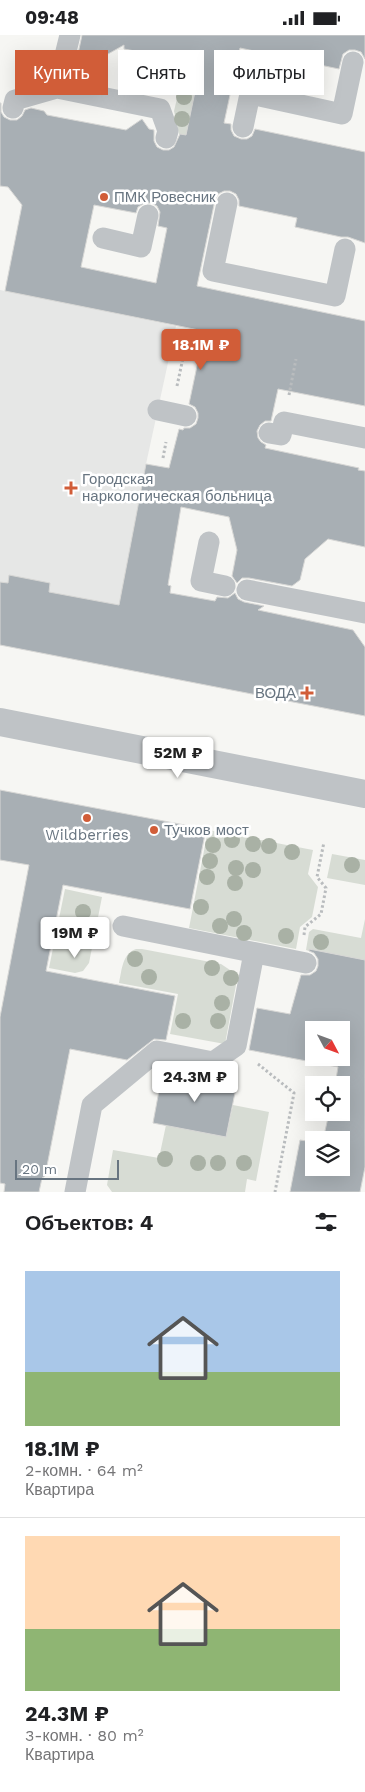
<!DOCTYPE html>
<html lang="ru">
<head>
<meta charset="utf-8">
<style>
  body { margin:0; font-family:"Work Sans",sans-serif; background:#f6f6f6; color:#202124; height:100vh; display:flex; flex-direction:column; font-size:19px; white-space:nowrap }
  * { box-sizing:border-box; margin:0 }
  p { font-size:16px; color:#757577 }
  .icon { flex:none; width:28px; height:28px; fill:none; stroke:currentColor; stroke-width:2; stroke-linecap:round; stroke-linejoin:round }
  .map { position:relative; height:1157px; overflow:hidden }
  .sheet { display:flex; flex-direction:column; background:#fff; flex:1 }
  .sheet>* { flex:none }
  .top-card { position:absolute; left:15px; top:15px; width:335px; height:45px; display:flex; gap:10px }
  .needle { width:32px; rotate:131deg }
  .fabs { position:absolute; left:305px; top:986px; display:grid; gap:10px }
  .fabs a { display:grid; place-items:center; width:45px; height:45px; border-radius:0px; background:#fff; box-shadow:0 5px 20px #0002; font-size:25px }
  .scale { position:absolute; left:15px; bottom:12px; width:104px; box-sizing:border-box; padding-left:5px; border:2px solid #687581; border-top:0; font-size:14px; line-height:18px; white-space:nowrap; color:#687581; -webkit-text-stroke:4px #fff; paint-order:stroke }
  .price { position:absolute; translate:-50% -42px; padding:0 11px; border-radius:5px; background:#fff; color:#222; font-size:16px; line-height:32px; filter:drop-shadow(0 1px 2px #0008) }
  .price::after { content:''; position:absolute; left:50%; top:30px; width:15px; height:11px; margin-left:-8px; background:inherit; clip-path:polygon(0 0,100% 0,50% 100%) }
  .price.on { background:#d15d38; color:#fff }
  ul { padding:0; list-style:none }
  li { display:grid; align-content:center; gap:10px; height:265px; padding:0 25px }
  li+li { border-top:1px solid #e0e0e0 }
  li span { display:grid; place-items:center; height:155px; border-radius:0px; color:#555 }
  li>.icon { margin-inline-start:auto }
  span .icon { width:90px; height:90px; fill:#fffc; stroke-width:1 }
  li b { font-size:21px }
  h2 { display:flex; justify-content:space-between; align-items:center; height:60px; padding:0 25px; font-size:21px }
  .pill { padding:0 18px; border-radius:0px; background:#fff; box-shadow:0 5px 20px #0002; font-size:18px; line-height:45px }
  .pill.on { background:#d15d38; color:#fff }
  .status { display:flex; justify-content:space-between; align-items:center; height:35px; padding:0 25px; background:#fff; direction:ltr }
  .status svg { height:14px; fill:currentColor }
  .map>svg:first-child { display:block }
</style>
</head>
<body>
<div class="status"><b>09:48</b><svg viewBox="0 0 49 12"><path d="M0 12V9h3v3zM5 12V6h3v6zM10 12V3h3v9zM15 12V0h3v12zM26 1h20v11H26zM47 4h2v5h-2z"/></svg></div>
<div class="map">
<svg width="365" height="1157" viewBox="0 0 365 1157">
  <rect width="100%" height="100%" fill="#f6f6f3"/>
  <!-- built -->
  <path fill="#e6e7e6" d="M32,248L40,263L176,291L146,429L119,570L0,610V255L29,261Z"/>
  <!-- green -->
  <path fill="#d7dcd4" d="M185,30L200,33L186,100L179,99L174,76Z
    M208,795L313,815L308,839L318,852L312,882L300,892L296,914L189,893Z
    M332,819L365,825V850L327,843Z
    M65,854L102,862L89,928L83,936L75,938L49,933Z
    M365,884V925L309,914V916L306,915L309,897L313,894L361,903Z
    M136,914H142L221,929L233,937L236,950L225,1009L170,999L178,959L119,948C122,935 122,919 136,914Z
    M233,1070L269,1077L256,1146L247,1144L245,1157H112L107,1150L113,1115L159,1123L166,1090L226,1102Z"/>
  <!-- building -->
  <path fill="#a8afb4" stroke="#d7d7d5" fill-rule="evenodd" d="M82,0H365V24L361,17L355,15H349L343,19L339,34L240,13L224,88L231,89V95L234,101L241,104H247L252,101L255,94L365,117V208L348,202H341L295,192L297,183L239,171V165L236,159L230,156H224L218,159L215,165L197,251L365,286V371L278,354L271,386H265L260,390L257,396L258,403L261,407L266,410L265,413L359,433L358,435L365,436V512L328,504L305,524L300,545L292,551L249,543H242L237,548L232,541L237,515L229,482L181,472L168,550L171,551L170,558L215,566L217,562L228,563L235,558L238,564L244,567L264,571L258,575L353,595L365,612V681L0,610V547L8,548L9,540L50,548L49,557L119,570L146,429L169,433L179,394L183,395L184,393H190L196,389L198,383V378L195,372L189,369L201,312L197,310L199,295L5,256L22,170L8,152L0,151V68H1V77L4,82L10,85H17L22,81L25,75L31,73L44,76L47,80L126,95L142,84L149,94L154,95V106L157,112L163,115H169L174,112L180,99L186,100L201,28L124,14V10L74,38ZM145,168H151L157,171L160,177L158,191L167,193L156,248L81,232L94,170L136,178L138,172Z
    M0,755L206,794L190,874L63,850L46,936L175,961L166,1005L154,1004L127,1025L70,1014L45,1141L42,1143L39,1157H4L5,1149L0,1148V982L29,830L0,825Z
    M309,914L365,925V1132L360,1157H290L300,1105L314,1107V1132H341V1105H323L329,1078H341V1050H335L338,1032L249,1015L257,973L290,979L301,940H310L316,936L318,931V924L314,918L309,916ZM314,995H341V1022H314Z
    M163,1034L237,1048L226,1102L153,1088Z"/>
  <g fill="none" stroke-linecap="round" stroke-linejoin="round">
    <!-- path -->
    <path stroke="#b9bcbe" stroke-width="3" stroke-dasharray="2.5 2.5" stroke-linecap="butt" d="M177,351L187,304
      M289,360L296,324
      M163,423L166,407
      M304,900L305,892L321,879L326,853L317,842L324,807
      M258,1029L294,1058L275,1157"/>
    <!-- service -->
    <path stroke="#bfc3c6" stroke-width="21" d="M57,53L70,0
      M13,73L15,65L57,53L160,74L168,96L166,103
      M243,92L250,59L342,79L353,27
      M227,168L213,236L335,261L345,214
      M103,203L141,212L148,180
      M158,375L186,381
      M269,398L281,400L284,387L365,403
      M209,507L201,546L225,551
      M247,555L365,578
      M123,891L306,928
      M75,1157L92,1070L157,1016L213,1027L236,1011L254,918"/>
    <!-- minor -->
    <path stroke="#bfc3c6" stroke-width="28" d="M0,687L365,759"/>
  </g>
  <!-- trees -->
  <g fill="#a9b1a5">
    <circle cx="188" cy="47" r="8"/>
    <circle cx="184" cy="62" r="8"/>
    <circle cx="182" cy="84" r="8"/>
    <circle cx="232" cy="805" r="8"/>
    <circle cx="253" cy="809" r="8"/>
    <circle cx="213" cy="810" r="8"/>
    <circle cx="269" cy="811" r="8"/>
    <circle cx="292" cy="817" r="8"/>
    <circle cx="210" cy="826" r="8"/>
    <circle cx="352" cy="830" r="8"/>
    <circle cx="236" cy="833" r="8"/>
    <circle cx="253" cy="835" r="8"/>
    <circle cx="207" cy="842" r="8"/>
    <circle cx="235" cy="848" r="8"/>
    <circle cx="201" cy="872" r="8"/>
    <circle cx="83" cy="877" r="8"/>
    <circle cx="234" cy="884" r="8"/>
    <circle cx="220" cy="891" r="8"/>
    <circle cx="63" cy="895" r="8"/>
    <circle cx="244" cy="898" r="8"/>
    <circle cx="286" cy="901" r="8"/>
    <circle cx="84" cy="902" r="8"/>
    <circle cx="321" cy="907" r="8"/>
    <circle cx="135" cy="924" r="8"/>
    <circle cx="212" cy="933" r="8"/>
    <circle cx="149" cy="942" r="8"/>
    <circle cx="231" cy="943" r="8"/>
    <circle cx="222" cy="968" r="8"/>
    <circle cx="183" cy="986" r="8"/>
    <circle cx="218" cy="986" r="8"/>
    <circle cx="165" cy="1124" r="8"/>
    <circle cx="198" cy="1128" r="8"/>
    <circle cx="218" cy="1128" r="8"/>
    <circle cx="244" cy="1128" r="8"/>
  </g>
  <!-- markers -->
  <g fill="#d15d38" stroke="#fff" stroke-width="2">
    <circle cx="104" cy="162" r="5"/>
    <path d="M68.5 445.5h5v5h5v5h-5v5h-5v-5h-5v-5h5z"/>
    <path d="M304.5 650.5h5v5h5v5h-5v5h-5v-5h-5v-5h5z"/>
    <circle cx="87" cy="783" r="5"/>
    <circle cx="154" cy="795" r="5"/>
  </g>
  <g text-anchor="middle" stroke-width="5" stroke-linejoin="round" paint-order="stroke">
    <!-- poi labels -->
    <g font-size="15" fill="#687581" stroke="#fff" text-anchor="start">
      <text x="114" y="167">ПМК Ровесник</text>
      <text x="82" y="449">Городская<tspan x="82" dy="17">наркологическая больница</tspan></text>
      <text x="296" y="663" text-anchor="end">ВОДА</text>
      <text x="164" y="800">Тучков мост</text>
      <text x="87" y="805" text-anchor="middle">Wildberries</text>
    </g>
  </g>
</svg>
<div class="fabs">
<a><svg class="needle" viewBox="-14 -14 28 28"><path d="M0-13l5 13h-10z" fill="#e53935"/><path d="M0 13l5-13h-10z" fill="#757577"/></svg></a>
<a><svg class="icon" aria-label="locate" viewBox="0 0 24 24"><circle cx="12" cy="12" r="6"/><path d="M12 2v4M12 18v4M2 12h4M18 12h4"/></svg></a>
<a><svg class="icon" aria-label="layers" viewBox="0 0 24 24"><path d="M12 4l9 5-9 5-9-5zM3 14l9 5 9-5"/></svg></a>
</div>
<div class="scale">20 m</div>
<b class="price on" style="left:201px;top:336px">18.1M ₽</b>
<b class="price" style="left:178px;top:744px">52M ₽</b>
<b class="price" style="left:75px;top:924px">19M ₽</b>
<b class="price" style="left:195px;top:1068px">24.3M ₽</b>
<div class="top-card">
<a class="pill on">Купить</a>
<a class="pill">Снять</a>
<a class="pill">Фильтры</a>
</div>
</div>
<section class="sheet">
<h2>Объектов: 4<svg class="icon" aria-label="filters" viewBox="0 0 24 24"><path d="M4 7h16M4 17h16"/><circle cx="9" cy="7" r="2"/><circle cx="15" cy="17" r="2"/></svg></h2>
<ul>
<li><span style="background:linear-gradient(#a9c7e8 65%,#8fb573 0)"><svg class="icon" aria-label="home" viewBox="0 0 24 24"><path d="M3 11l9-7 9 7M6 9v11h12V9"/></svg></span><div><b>18.1M ₽</b><p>2-комн. · 64 m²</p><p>Квартира</p></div></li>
<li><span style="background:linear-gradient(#ffd9b3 60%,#8fb573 0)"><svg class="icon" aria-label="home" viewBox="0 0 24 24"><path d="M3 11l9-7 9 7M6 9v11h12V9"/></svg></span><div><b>24.3M ₽</b><p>3-комн. · 80 m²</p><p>Квартира</p></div></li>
</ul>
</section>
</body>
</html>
